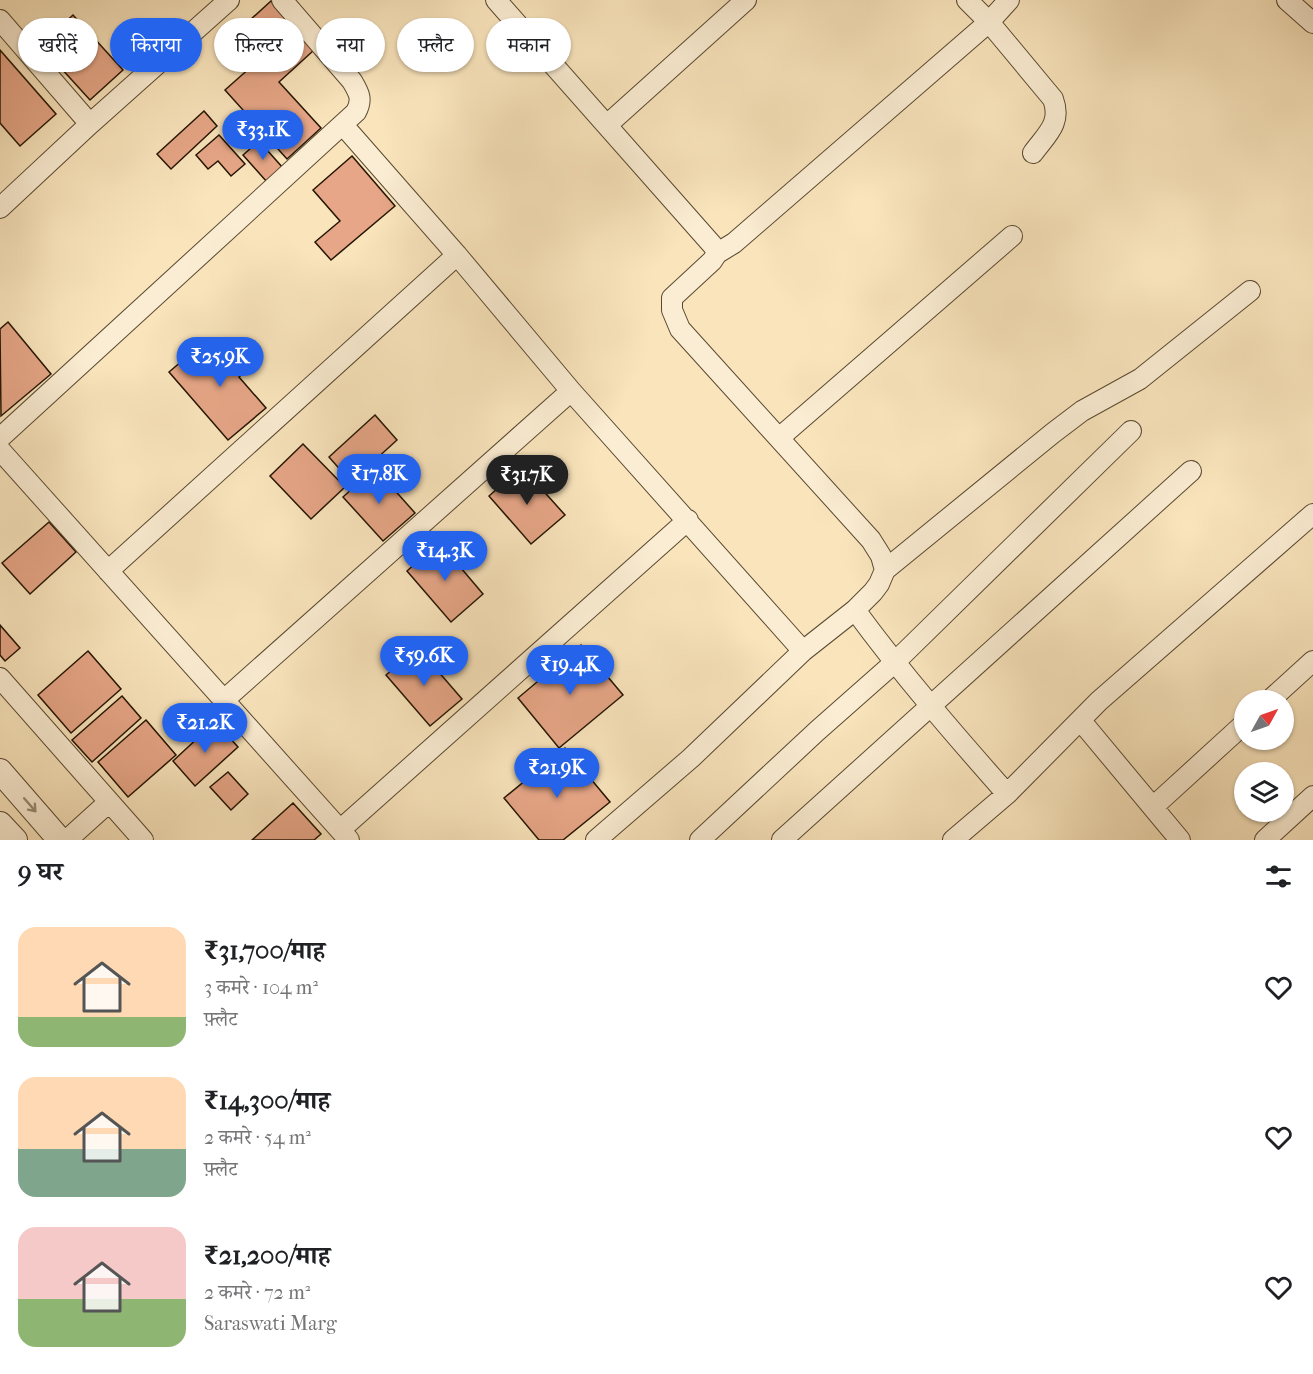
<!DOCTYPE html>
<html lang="hi">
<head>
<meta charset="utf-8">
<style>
  body { margin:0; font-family:"IM FELL French Canon","Noto Serif Devanagari",serif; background:#f6f6f6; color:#202124; height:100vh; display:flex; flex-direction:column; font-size:22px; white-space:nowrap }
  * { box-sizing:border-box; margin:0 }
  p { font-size:20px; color:#757577 }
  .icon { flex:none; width:33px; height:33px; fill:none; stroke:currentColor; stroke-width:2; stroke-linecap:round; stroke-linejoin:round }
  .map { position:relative; height:840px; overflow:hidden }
  .panel { display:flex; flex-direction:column; background:#fff; flex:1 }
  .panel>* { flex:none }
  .guide { position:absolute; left:18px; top:18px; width:600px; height:54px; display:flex; gap:12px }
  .needle { width:39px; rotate:50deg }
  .fabs { position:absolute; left:1234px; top:690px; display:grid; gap:12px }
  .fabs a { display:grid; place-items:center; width:60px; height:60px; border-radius:50%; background:#fff; box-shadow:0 2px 4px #0004; font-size:30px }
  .price { position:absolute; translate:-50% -51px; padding:0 14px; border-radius:21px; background:#2563eb; color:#fff; font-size:20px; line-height:39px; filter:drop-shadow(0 2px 3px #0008) }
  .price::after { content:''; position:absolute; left:50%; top:36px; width:18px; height:14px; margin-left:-9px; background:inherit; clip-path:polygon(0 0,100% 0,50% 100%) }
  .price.current { background:#222; color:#fff }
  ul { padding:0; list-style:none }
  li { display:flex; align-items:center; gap:18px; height:150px; padding:0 18px }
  li span { display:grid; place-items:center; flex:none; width:168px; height:120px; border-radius:18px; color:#555 }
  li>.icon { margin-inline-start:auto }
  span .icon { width:72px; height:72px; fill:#fffc; stroke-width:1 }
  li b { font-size:26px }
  h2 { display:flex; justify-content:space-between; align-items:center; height:72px; padding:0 18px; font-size:26px }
  .pill { padding:0 21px; border-radius:27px; background:#fff; box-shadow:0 2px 4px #0004; font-size:21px; line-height:54px }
  .pill.current { background:#2563eb; color:#fff }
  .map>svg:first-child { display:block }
</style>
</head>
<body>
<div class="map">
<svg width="1313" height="840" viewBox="0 0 1313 840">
  <rect width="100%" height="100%" fill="#f9e4bc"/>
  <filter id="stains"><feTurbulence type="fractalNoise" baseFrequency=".00333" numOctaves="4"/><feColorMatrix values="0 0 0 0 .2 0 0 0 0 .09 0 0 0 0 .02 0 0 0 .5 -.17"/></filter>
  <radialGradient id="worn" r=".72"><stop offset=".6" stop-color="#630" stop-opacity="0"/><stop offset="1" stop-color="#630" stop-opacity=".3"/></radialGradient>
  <!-- building -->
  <path fill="#e6a687" stroke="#241502" stroke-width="1.5" d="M271,1L314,50L279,82L321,128L287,159L225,90L252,66L228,40Z
    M73,15L123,70L90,100L40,45Z
    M0,50L56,114L20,146L0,123Z
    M204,111L217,126L171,169L157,154Z
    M219,135L245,164L231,176L218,161L208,169L196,155Z
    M259,141L283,168L267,182L243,155Z
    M352,156L395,206L331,260L315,242L340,221L313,190Z
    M8,322L51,374L1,416L0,329Z
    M202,344L217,361L235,345L253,365L239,377L266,408L228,440L169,372Z
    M375,415L397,440L351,482L329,457Z
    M303,444L345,487L311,519L270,476Z
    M522,467L565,515L531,544L489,496Z
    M375,468L415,513L383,541L343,497Z
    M49,522L76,552L30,594L2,563Z
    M439,542L483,594L451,622L407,571Z
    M0,625L20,648L5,661L0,655Z
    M581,645L623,695L559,748L518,698Z
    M418,648L462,699L430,726L386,675Z
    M88,651L121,689L71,733L38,695Z
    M122,696L141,718L92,762L72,740Z
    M146,720L176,755L128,797L98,762Z
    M215,722L238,747L195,786L173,761Z
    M565,748L610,802L563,840H539L504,798Z
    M228,772L248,794L231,810L210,787Z
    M293,803L321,834L314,840H252Z"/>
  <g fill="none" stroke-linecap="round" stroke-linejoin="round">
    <!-- minor casing -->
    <g stroke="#594930" stroke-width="22">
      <path id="minor" d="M496,0L715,248L716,255L712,261L672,298V310L680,329L871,540L881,556L885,570L879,584L873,592L855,610L803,651L691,758L596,840
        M967,0L989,22L1053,99C1062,123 1047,134 1033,153
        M1287,0L1313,23
        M0,20L90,124
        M343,125L457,255L571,391L803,651
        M607,125L746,0
        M0,208L90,124L229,0
        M716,254L734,243L989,22L1009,0
        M0,438L356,112C363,99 359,93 352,81L282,0
        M779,438L1012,236
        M0,450L349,840
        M885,570L1053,433L1082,411L1140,379L1250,291
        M108,571L457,255
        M855,610C902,674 954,734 1007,794
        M0,678L143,840
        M224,700L571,391
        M1270,700L1313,661
        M1081,721L1180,840
        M1153,807L1245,723
        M340,830L688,520
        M67,840L109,802
        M700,840L817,731L894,663L1131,431
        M782,840L1191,471
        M953,840L1007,794L1099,701L1313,514
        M1265,840L1313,796"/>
    </g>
    <!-- tertiary casing -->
    <g stroke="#594930" stroke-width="26">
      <path id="tertiary" d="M0,771L60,840
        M0,824L15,840"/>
    </g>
    <!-- minor -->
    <use href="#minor" stroke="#fbedd3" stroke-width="20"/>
    <!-- tertiary -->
    <use href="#tertiary" stroke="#fbedd3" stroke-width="24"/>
  </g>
  <!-- one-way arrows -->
  <defs><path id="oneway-shaft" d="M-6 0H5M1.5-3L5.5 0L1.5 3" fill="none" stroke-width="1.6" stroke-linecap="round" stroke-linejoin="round" transform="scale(1.5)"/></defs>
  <use stroke="#9a8c75" href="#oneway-shaft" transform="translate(30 805) rotate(49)"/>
  <rect width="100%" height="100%" filter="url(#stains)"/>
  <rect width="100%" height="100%" fill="url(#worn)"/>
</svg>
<div class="fabs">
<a><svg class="needle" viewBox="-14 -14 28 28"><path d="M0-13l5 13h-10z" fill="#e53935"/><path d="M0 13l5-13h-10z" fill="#757577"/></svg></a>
<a><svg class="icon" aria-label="layers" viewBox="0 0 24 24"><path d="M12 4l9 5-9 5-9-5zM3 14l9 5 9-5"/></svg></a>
</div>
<b class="price" style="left:263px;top:161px">₹33.1K</b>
<b class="price" style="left:220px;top:388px">₹25.9K</b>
<b class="price" style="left:379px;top:505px">₹17.8K</b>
<b class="price current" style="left:527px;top:506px">₹31.7K</b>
<b class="price" style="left:445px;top:582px">₹14.3K</b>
<b class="price" style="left:424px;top:687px">₹59.6K</b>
<b class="price" style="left:570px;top:696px">₹19.4K</b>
<b class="price" style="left:205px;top:754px">₹21.2K</b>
<b class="price" style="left:557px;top:799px">₹21.9K</b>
<div class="guide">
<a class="pill">खरीदें</a>
<a class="pill current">किराया</a>
<a class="pill">फ़िल्टर</a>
<a class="pill">नया</a>
<a class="pill">फ़्लैट</a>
<a class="pill">मकान</a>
</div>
</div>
<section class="panel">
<h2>9 घर<svg class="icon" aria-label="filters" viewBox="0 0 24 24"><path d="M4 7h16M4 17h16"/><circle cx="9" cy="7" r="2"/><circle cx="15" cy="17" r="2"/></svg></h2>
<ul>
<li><span style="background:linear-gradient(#ffd9b3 75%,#8fb573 0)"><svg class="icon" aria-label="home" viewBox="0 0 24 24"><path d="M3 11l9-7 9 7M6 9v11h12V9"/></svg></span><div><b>₹31,700/माह</b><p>3 कमरे · 104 m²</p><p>फ़्लैट</p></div><svg class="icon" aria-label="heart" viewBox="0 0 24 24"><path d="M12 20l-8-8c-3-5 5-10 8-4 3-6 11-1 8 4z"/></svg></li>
<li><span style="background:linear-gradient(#ffd9b3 60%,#7fa58c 0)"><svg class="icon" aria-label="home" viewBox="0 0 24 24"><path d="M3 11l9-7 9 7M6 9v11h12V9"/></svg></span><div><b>₹14,300/माह</b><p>2 कमरे · 54 m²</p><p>फ़्लैट</p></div><svg class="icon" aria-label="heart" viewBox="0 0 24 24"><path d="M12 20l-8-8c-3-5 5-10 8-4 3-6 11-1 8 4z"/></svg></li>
<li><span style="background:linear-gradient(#f6c9c9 60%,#8fb573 0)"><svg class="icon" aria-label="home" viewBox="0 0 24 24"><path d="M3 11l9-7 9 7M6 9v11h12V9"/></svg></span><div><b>₹21,200/माह</b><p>2 कमरे · 72 m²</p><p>Saraswati Marg</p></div><svg class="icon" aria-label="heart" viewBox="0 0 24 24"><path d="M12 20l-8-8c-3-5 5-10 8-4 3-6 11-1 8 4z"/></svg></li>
</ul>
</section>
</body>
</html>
